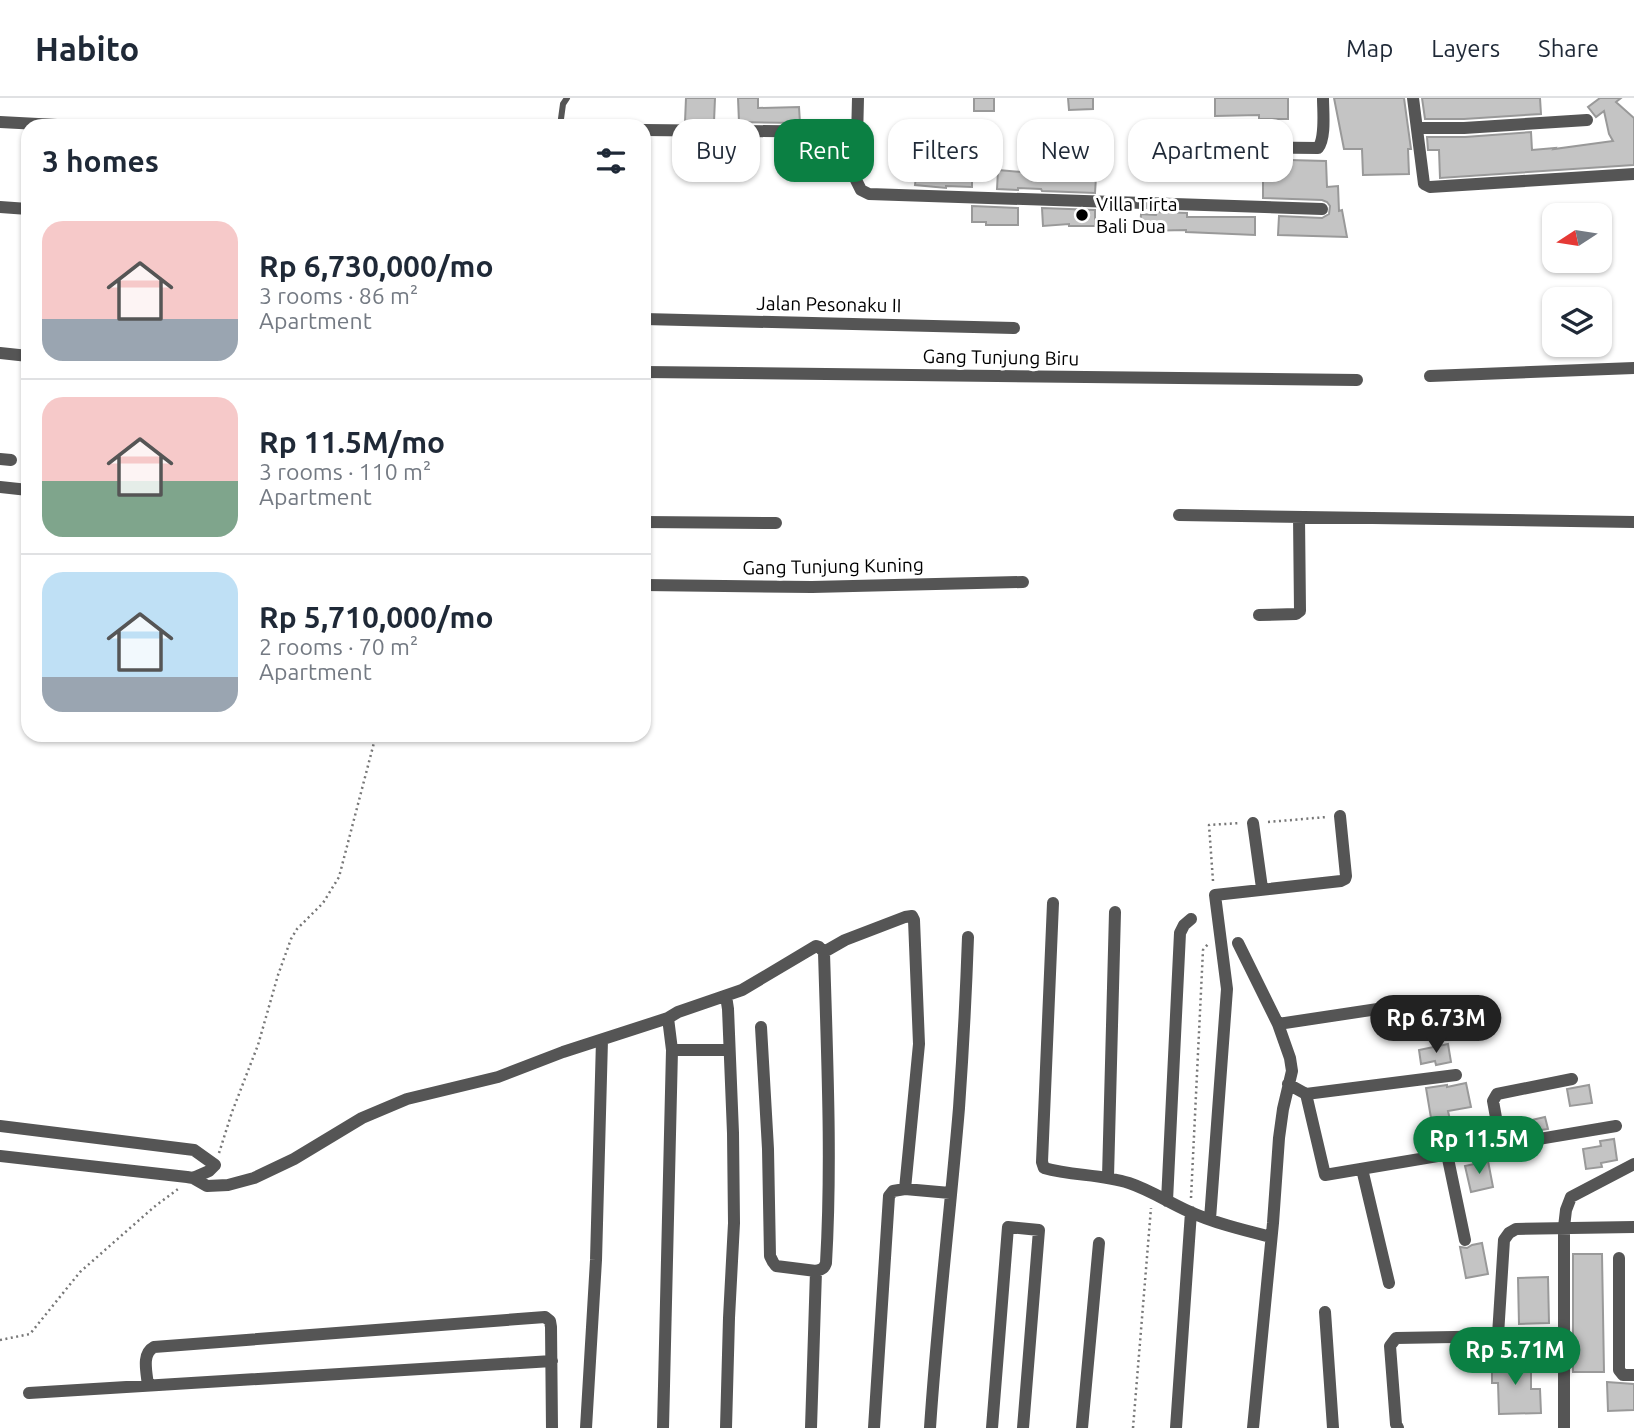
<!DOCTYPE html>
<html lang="en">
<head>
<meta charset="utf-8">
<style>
  body { margin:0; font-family:Ubuntu,sans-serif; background:#f6f6f7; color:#1f2937; height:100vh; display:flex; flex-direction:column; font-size:26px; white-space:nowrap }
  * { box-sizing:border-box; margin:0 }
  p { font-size:23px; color:#747a83 }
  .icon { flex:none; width:38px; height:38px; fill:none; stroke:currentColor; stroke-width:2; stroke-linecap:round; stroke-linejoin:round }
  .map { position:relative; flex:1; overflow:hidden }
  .sheet { position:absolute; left:21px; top:21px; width:630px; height:623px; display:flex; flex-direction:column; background:#fff; border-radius:21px; box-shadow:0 2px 5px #0004 }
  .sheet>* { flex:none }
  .guide { position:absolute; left:672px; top:21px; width:665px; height:63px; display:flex; gap:14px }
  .needle { width:46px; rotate:258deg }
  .controls { position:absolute; left:1542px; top:105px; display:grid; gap:14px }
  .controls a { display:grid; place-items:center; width:70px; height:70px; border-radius:14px; background:#fff; box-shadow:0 2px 5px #0004; font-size:35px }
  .price { position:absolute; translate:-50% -60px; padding:0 16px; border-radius:24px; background:#0b8043; color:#fff; font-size:23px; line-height:46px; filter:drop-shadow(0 2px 4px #0008) }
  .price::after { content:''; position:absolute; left:50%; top:42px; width:21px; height:16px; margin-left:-10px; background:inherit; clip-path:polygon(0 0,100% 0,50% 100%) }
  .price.on { background:#222; color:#fff }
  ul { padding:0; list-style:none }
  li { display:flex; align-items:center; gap:21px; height:175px; padding:0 21px }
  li+li { border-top:2px solid #e0e1e3 }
  li span { display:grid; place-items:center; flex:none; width:196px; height:140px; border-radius:21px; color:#555 }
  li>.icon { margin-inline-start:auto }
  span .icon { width:84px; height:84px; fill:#fffc; stroke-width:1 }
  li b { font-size:30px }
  h2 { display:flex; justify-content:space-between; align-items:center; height:84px; padding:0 21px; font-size:30px }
  .tag { padding:0 24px; border-radius:21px; background:#fff; box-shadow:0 2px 5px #0004; font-size:24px; line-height:63px }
  .tag.on { background:#0b8043; color:#fff }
  header { display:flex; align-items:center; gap:42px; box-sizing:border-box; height:98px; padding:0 35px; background:#fff; border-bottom:2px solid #e0e1e3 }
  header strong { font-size:33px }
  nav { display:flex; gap:38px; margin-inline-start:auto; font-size:24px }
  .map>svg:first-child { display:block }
</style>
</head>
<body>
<header>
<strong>Habito</strong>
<nav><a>Map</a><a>Layers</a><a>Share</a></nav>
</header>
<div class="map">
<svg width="1634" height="1330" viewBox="0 0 1634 1330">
  <rect width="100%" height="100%" fill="#fff"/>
  <!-- building -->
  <path fill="#c4c4c4" stroke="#999" stroke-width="2" d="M686,0H715L714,24H685Z
    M738,0H758V10L799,9L800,25L739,24Z
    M974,0H994V13H974Z
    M1068,0H1093V11L1069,12Z
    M1215,0H1288V21H1259V17L1215,18Z
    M1334,0H1404L1411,51H1408L1409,76L1363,77L1362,51H1344Z
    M1422,0H1540L1541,16L1464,21H1425Z
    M1600,0H1621L1616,4L1634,20V67L1440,80L1439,52H1428L1427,39H1465L1531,34L1532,52L1555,50L1554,51L1613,43L1609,36L1604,13L1596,19L1588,9Z
    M685,41H708L709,60L677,61L676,47L685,46Z
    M802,42H821L822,62L802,63Z
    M1256,61L1326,63L1327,89L1338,88L1339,113L1342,112L1347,139L1278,137L1279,118L1322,120L1329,116L1330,108L1327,104L1322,102L1263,100V81H1256Z
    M917,68L972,72V89L946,88V90L915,87Z
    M998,72L1044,76V74H1057V77L1096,79L1095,95L1042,93L1041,91L1018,90V92L997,91Z
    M972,108L1018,110V127H986V124H972Z
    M1042,110L1095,112V128H1069V126L1043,128Z
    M1157,114L1187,115V119H1255V137L1186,134V132L1140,133L1141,116L1156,117Z
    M1448,946L1451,964L1436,967L1435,963L1421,966L1419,952Z
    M1466,985L1471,1009L1448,1013L1454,1040L1435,1044L1426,990L1447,987V989Z
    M1589,987L1592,1005L1570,1008L1567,991Z
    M1545,1019L1548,1031L1521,1035L1518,1025Z
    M1614,1041L1617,1062L1601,1065L1602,1069L1586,1071L1583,1051L1601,1048L1600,1043Z
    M1488,1063L1493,1089L1471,1094L1465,1068Z
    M1482,1145L1488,1176L1466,1180L1460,1149L1467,1150L1472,1147Z
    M1573,1156H1602L1604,1274H1573Z
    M1548,1179L1549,1225L1519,1226L1518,1180Z
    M1492,1260L1531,1261V1291H1540L1541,1315L1499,1316L1498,1285H1492Z
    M1607,1284L1634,1286V1312L1608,1313Z"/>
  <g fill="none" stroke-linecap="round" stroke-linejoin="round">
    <!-- path -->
    <path stroke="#777" stroke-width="2.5" stroke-dasharray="2 3.5" stroke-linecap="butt" d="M1268,724L1327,719
      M1213,783L1209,727L1240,725
      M219,1055L232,1014L258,947L278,877L291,841L297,831L323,805L339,779L376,637
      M1191,1100L1203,852L1208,846
      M0,1242L30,1236L80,1174L154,1109L178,1091
      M1133,1330L1151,1110"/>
    <!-- lane -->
    <path stroke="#555" stroke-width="6" d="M560,28L563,6L567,0"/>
    <!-- street -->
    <path stroke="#555" stroke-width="12" d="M858,0L856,82L861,92L869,96L1322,111
      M1413,0L1424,86L1430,89L1634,76
      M0,24L76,28
      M1417,30H1464L1587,22
      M644,32L857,34
      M1155,48L1318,50C1326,40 1323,14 1323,0
      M0,109L28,111
      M644,221L1014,230
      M0,255L28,258
      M644,274L1357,282
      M1430,278L1634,270
      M0,361L11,362
      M0,389L28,392
      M1179,417L1634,424
      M644,424L776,425
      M644,487L812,489L1023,484
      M1259,517L1296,516L1300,513L1299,419
      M1253,725L1262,790
      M1053,805L1042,1064L1044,1070C1072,1078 1101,1076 1129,1085C1150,1092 1168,1104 1188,1113C1214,1125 1243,1132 1271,1139
      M1238,845L1278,926L1290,960L1292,973L1283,1011L1279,1040L1273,1125L1253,1330
      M824,854L845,842L905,819L912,818L914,822L919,946L905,1091
      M726,898L728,911L733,1035L734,1125L729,1220L726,1330
      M1278,926L1391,909
      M761,929L768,1051L770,1158L773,1164L776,1168L816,1173C822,1171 824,1171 826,1165C832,1062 827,958 824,854
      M672,952H729
      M1288,986L1306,996L1456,977
      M1306,996L1325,1077L1616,1028
      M0,1028L194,1052L215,1067L209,1073L193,1080
      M1501,1047L1493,1003L1497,996L1572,981
      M1447,1056L1465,1142
      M0,1058L187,1079L193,1080L207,1088L228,1087L254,1080L294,1061L362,1020L407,1001L498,979L563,954L668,920L678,914L742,892L816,848L819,849L824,854
      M1362,1071L1389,1185
      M1108,1079L1115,814
      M1167,1103L1180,835L1184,827L1191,821
      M1210,1121L1227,891L1215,797L1341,783L1345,781L1346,778L1340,718
      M1619,1160V1272L1623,1277H1634
      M1325,1214L1333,1330
      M1498,1237L1504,1142L1509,1135L1516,1131L1634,1129
      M148,1288C147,1275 141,1256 154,1249L545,1219L550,1223L551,1229L552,1330
      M29,1295L552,1263
      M586,1330L596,1162L602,942
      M663,1330L672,952L668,920
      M811,1330L816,1173
      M874,1330L889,1098L893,1093L905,1091L950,1095
      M930,1330C937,1223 950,1117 959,1010C963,953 966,896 968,839
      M992,1330L1008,1129L1039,1132L1023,1330
      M1082,1330L1099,1145
      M1176,1330L1191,1114
      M1398,1330L1396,1326L1390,1248L1396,1240L1563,1237
      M1564,1330V1129L1566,1112L1571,1099L1634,1066"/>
  </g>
  <!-- markers -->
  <circle fill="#000" stroke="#fff" stroke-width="2.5" cx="1082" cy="117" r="7"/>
  <g text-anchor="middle" stroke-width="6" stroke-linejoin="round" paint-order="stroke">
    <!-- poi labels -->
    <g font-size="19" fill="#000" stroke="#fff" text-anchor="start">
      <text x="1096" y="113">Villa Tirta<tspan x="1096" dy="22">Bali Dua</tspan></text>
    </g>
    <!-- street labels -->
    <g font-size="19" fill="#000" stroke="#fff">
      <text transform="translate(829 206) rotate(1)" y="7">Jalan Pesonaku II</text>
      <text transform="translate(1001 259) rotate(1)" y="7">Gang Tunjung Biru</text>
      <text transform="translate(833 468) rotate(-1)" y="7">Gang Tunjung Kuning</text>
    </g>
  </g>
</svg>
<div class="controls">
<a><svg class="needle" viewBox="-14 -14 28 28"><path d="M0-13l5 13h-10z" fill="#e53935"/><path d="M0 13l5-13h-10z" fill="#747a83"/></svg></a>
<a><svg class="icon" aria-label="layers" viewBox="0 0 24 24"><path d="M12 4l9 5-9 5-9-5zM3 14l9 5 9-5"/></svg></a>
</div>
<b class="price on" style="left:1436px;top:957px">Rp 6.73M</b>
<b class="price" style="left:1479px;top:1078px">Rp 11.5M</b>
<b class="price" style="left:1515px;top:1289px">Rp 5.71M</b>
<div class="guide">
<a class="tag">Buy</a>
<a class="tag on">Rent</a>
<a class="tag">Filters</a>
<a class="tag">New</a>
<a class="tag">Apartment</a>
</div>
<section class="sheet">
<h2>3 homes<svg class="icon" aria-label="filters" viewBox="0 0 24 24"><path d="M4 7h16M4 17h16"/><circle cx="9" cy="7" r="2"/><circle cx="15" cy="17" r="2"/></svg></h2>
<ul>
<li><span style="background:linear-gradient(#f6c9c9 70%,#9aa5b1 0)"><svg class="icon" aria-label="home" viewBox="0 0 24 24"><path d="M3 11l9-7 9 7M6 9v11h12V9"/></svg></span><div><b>Rp 6,730,000/mo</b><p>3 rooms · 86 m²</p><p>Apartment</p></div></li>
<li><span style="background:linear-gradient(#f6c9c9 60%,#7fa58c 0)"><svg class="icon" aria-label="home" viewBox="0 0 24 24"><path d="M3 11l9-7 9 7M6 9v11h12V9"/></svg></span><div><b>Rp 11.5M/mo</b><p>3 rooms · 110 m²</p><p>Apartment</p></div></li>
<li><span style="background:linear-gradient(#bfe0f5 75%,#9aa5b1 0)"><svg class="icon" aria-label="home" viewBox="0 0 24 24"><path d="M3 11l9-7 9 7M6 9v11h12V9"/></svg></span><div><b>Rp 5,710,000/mo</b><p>2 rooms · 70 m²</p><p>Apartment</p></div></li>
</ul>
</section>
</div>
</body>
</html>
